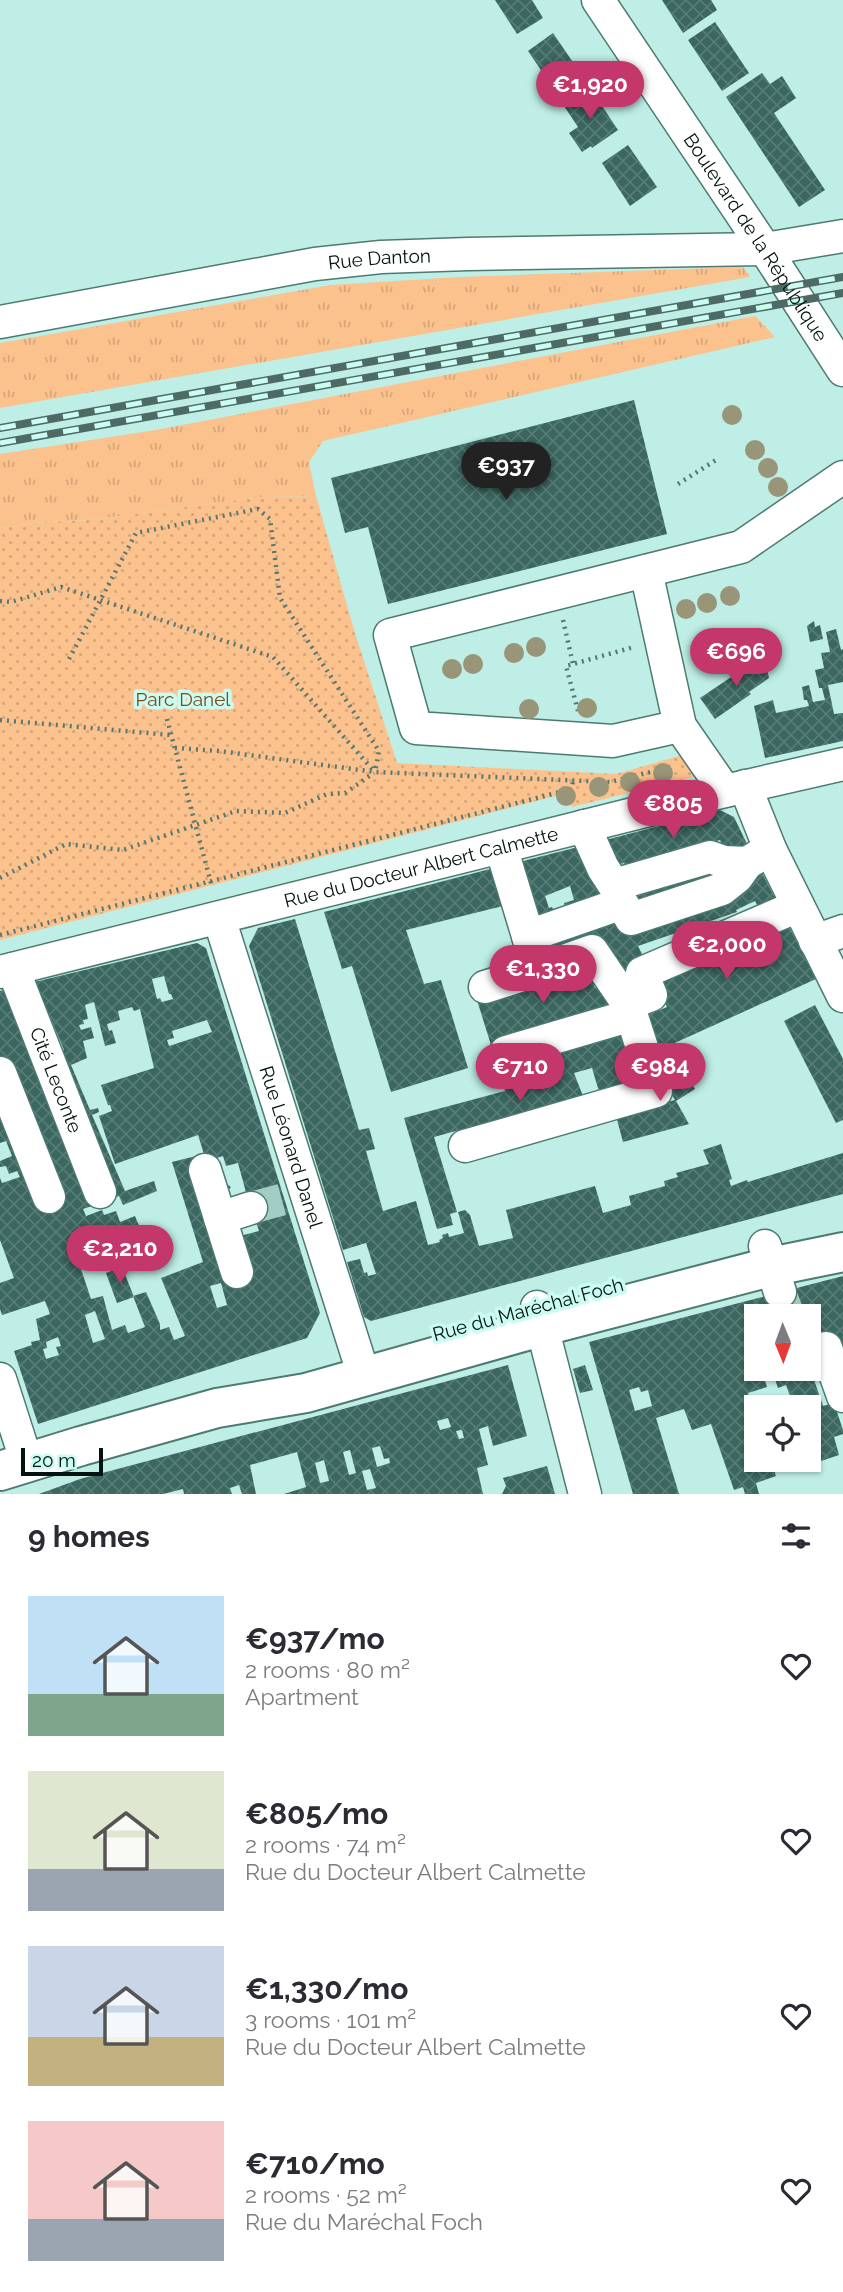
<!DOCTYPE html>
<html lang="en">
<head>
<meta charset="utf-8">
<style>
  body { margin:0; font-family:Raleway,sans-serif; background:#f2f2f3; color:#2b2b33; height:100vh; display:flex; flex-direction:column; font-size:26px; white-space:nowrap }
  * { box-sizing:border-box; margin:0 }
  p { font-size:23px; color:#7c7c81 }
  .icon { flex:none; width:38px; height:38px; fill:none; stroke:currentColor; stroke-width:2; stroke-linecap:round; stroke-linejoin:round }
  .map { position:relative; height:1494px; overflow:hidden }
  .sheet { display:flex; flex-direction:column; background:#fff; flex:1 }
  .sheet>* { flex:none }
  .needle { width:46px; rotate:179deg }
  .fabs { position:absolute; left:744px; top:1304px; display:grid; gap:14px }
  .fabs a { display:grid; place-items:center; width:77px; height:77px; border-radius:0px; background:#fff; box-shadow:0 2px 5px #0004; font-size:35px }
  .scale { position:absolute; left:21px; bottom:18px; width:82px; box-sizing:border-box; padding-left:7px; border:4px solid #031310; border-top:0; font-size:19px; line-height:24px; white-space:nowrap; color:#031310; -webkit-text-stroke:5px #cbfcf2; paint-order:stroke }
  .price { position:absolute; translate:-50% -60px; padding:0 16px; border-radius:24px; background:#c3376b; color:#fff; font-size:23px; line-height:46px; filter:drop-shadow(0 2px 4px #0008) }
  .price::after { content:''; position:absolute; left:50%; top:42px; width:21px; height:16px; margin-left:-10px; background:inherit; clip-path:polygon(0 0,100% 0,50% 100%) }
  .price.on { background:#222; color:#fff }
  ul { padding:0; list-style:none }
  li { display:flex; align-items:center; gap:21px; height:175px; padding:0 28px }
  li span { display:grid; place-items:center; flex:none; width:196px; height:140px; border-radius:0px; color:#555 }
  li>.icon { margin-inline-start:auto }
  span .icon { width:84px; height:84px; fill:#fffc; stroke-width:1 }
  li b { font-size:30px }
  h2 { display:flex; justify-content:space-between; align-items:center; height:84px; padding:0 28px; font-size:30px }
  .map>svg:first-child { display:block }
</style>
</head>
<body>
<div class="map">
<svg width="843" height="1494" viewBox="0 0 843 1494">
  <defs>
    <pattern id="grass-tufts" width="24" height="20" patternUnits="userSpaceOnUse" patternTransform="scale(1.75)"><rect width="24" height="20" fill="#fcc28e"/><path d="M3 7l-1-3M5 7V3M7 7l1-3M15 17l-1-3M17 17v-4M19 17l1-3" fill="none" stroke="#d6a679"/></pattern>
    <pattern id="park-dots" width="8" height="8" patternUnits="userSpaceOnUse" patternTransform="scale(1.75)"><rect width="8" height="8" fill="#fcc28e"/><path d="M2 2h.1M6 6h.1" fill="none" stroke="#d6a679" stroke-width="1.8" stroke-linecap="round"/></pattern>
    <pattern id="building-cross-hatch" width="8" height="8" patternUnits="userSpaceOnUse" patternTransform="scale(1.75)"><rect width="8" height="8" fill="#3a6760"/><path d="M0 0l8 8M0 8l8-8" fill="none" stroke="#587b76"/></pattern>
  </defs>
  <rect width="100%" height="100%" fill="#beeee5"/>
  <!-- grass -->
  <path fill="url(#grass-tufts)" d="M743,267L750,277L0,408V343L331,285L459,277Z
    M755,316L775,337L323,441L309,462L316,496L262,497L89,520L33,523L0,528V454L156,430Z"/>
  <!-- park -->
  <path fill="url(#park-dots)" d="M316,496L354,630L397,763L616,774L686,754L701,775L572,807L567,793L0,940V528L33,523L89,520L262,497Z"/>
  <!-- building -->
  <path fill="url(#building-cross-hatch)" fill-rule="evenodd" d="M495,0H532L543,18L517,34Z
    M662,0H711L717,10L683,33Z
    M715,22L749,73L722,91L688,40Z
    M553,33L581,74L555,91L528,51Z
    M762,73L770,84L782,76L796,98L774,113L825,190L799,207L726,97Z
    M590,88L618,130L592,148L591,146L582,152L569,133L578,127L564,106Z
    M628,145L657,187L630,206L602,163Z
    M634,400L667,534L388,604L368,527L345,533L331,478Z
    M814,621L815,627L820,625L823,639L810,642L807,626Z
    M836,629L841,650L843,649V682L828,685L834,714L843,713V741L765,758L754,706L773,700L776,713L809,706L807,700H804L802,687L809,685L813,702L825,700L822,688H819L815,670L824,668L821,653L830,652L826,632Z
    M764,655L769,678L749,692L751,694L715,719L700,698Z
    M720,810L734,817L748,846L728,856L720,840L625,867L624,863L606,868L594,843Z
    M590,844L617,903L538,926L519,862ZM570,886L574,900L564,903L565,908L554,911L552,907L549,908L545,896Z
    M721,867L761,871L778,904L761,912L755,901L736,910L737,912L638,946L645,960L633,973L622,978L601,936L546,957L539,937L646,893L644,889L653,886L654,890Z
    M494,868L507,905L406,930L424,984L441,980L468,1068L391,1092L352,966L342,969L324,912Z
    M783,915L816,979L657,1051L643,1017L667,1007L651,974Z
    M295,919L359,1130L369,1128L375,1149L366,1151L383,1211L416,1201L428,1245L440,1242L439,1240L443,1238L442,1235L448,1233L449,1237L464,1233L458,1212L465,1210L470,1215L479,1246L513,1238L506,1210L595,1186L603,1213L631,1205L629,1196L665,1186L664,1181L678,1177L676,1173L709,1164L703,1150L721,1144L732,1179L729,1180L731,1186L747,1180L748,1182L843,1153V1194L371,1321L364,1317L347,1262L360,1259L364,1273L367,1272L368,1276L376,1274L366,1243L343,1250L249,946L258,928Z
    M197,943L206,948L320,1313L307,1338L38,1424L14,1351L32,1345L31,1342L40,1340L36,1319L50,1314L45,1301L2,1315L0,1309V1283L14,1278L0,1240V1178L2,1183L20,1177L17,1171L9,1174L6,1166L0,1167V1161L12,1156L6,1141L0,1143V1099L4,1108L0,1109L4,1117L6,1116L11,1128L14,1127L19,1140L12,1143L14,1147L20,1163L23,1162L29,1179L34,1178L41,1198L39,1199L40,1202L49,1198L53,1209L59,1207L0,1058V991L19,986V993L96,1193L88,1196L92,1206L83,1209L86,1216L102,1210L104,1215L116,1211L120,1222L135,1216L142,1233L113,1245L115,1250L79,1263L91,1299L103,1296L112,1330L125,1325L128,1333L145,1327L133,1296L146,1292L160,1324V1330L169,1327L174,1340L185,1336L161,1278L203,1262L172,1162L204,1154L198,1135L115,1164L99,1116L112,1111L110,1105H108L101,1085L154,1068L140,1009L134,1011L132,1007L118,1011L120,1020L107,1024L109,1031L112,1030L116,1043L105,1046L94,1002L85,1005L88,1019L83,1020L84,1024L79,1025L81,1030L91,1027L94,1038L83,1041L87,1058L71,1065L90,1110L98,1108L99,1112L92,1115L125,1191L154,1181L157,1191L123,1205L119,1196L108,1200L104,1190L111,1187L106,1173L110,1172L108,1168L97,1172L91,1156L98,1153L93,1141L97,1140L93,1131L88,1133L83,1121L77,1123L70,1106L80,1101L78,1097L69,1100L59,1075L67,1072L64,1065L56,1068L51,1055L64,1050L41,995L29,1000L22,985ZM164,976L169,994H171L173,999L162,1002L160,998L157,999L152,979ZM207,1020L212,1032L169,1046L167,1040L174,1038L172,1031ZM223,1156L226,1166L238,1163L247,1196L243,1194L228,1199L225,1190L231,1188L229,1185L224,1187L219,1169L213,1170L224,1208L230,1207L231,1210L250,1204L259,1231L240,1236L235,1221L229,1223L245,1275L231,1280L196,1169L212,1164L214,1159ZM221,1283L227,1305L217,1308L210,1286ZM95,1311L105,1339L93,1343L85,1315ZM58,1337L61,1346L56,1347L59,1355L46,1359L43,1349L47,1348L46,1342Z
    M588,968L595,988L610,984L616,1008L491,1045L476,997Z
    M815,1005L843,1059V1120L836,1123L784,1021Z
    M629,1030L644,1082L600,1095L592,1068L574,1073L583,1096L434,1137L457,1212L450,1214L453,1225L437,1229L404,1118L505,1091L498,1068Z
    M673,1048L695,1089L676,1101L689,1124L623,1142L616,1116L675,1100L652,1060Z
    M122,1267L134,1297L117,1303L106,1273Z
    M843,1276V1351L838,1337L808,1345V1316H756V1368H761L767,1387L748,1393L756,1416V1460H771L776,1476L756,1483L759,1494H745L743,1487L734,1490L711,1424L692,1430L684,1409L656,1418L679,1494H633L589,1342ZM639,1387L641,1392L648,1390L652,1406L635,1411L629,1390Z
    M508,1365L527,1436L493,1446L488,1426L479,1429L488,1465L477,1468L483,1494H284L306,1487L297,1452L250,1465L256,1494H242L239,1485L230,1488L232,1494H184L183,1489L163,1494H39L80,1479ZM448,1418L451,1427L440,1430L437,1421ZM462,1430L464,1438L459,1439L456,1431ZM380,1446L384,1459L389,1458L390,1463L377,1467L372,1448ZM350,1450L356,1473L349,1475L343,1452ZM324,1460L329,1481L320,1483L315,1463ZM370,1469L376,1488L367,1490L362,1471Z
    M585,1365L593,1390L580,1393L573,1369Z
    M771,1368H810L823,1406L834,1403L843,1430V1434L834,1437L839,1455L815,1463L808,1444V1407H794L786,1385L778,1388Z
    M547,1466L555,1494H502L506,1486L503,1478Z"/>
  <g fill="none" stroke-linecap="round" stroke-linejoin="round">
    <!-- minor-tunnel -->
    <path stroke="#a2cdc5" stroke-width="32" stroke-dasharray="32 16" stroke-linecap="butt" d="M251,1208L284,1199
      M780,1292L789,1316"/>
    <!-- minor casing -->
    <g stroke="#4d7a72" stroke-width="35">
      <g id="minor">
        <path id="s1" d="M598,0L765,249L843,370"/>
        <path id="s2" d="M0,322L315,264L381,257L468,254L765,249L843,236"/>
        <path d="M646,571L680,726L725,791"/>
        <path d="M680,726L613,741L416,728L390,635L741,547L843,477"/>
        <path d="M745,786L770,849L843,996"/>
        <path d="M584,826L603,868L614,885L710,857L724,862L747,863"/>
        <path d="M501,847L528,936L620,904L623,905L631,919L722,889L737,877L747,863L770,849"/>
        <path id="s3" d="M219,918L364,1376"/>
        <path d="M815,941L843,931"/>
        <path id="s4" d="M13,969L100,1192"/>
        <path id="s5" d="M0,972L725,791L843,764"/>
        <path d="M485,987L538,970"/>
        <path d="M628,1004L651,995L642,973L798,906"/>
        <path d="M506,1052L632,1015"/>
        <path d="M0,1073L49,1197"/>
        <path d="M465,1146L656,1091L628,1004L592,951L538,970L528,936"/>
        <path d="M205,1170L237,1272"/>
        <path d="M220,1218L251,1208"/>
        <path d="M765,1246L780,1292"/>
        <path d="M537,1307L585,1494"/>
        <path d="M808,1354L826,1348L843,1396"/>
        <path d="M0,1379L27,1463"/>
      </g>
    </g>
    <!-- major casing -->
    <g stroke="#4d7a72" stroke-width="42">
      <path id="major" d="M0,1471L81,1446L217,1408L306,1393L544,1326L770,1267L843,1252"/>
    </g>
    <!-- path -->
    <path stroke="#587771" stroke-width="4.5" stroke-dasharray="2 5" stroke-linecap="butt" d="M678,484L716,460
      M0,601L11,602L61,587L273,657L374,771
      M563,620L573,664
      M69,659L136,533L258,509L270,519L280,598L379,751L375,772
      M578,711L566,666L634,647
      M167,719L211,883
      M0,720L171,735
      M175,748L219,751L375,772L610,782L675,766
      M0,878L66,844L123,850L236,811L285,813L327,794L345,793L374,773
      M0,935L572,789L573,780"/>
    <!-- minor -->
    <use href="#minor" stroke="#fff" stroke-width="32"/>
    <!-- major -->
    <use href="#major" stroke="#fff" stroke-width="38"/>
    <!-- rail casing -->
    <g stroke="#4d6a64" stroke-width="8">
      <path id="rail" d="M0,428L843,277
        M0,443L843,293"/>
    </g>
    <!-- rail -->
    <use href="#rail" stroke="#cbfcf2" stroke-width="5" stroke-dasharray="16" stroke-linecap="butt"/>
  </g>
  <!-- trees -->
  <g fill="#989579">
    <circle cx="732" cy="415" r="10"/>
    <circle cx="755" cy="450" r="10"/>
    <circle cx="768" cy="468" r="10"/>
    <circle cx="778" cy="487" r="10"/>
    <circle cx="730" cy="596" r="10"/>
    <circle cx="707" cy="603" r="10"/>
    <circle cx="686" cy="609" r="10"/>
    <circle cx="536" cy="647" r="10"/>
    <circle cx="514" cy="653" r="10"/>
    <circle cx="473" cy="664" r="10"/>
    <circle cx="452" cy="669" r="10"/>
    <circle cx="587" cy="708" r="10"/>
    <circle cx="529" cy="709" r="10"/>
    <circle cx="663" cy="773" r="10"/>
    <circle cx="630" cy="782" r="10"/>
    <circle cx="599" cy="787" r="10"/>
    <circle cx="566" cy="796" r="10"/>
  </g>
  <g text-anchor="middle" stroke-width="7" stroke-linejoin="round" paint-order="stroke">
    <!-- street labels -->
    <g font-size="19" fill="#031310" stroke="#cbfcf2">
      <text dy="7" stroke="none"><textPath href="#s1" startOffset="285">Boulevard de la République</textPath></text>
      <text dy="7" stroke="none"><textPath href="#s2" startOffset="385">Rue Danton</textPath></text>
      <text dy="7" stroke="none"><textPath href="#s5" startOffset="434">Rue du Docteur Albert Calmette</textPath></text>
      <text dy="7" stroke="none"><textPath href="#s4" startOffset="119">Cité Leconte</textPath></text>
      <text dy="7" stroke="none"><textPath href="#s3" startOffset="240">Rue Léonard Danel</textPath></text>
      <text transform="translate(528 1309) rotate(-15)" y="7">Rue du Maréchal Foch</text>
    </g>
    <!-- park labels -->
    <g font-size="19" fill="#784c20" stroke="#cbfcf2">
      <text x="183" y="706">Parc Danel</text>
    </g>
  </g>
</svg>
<div class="fabs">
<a><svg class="needle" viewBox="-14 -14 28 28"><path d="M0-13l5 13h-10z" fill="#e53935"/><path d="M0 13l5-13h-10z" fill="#7c7c81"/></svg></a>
<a><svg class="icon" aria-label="locate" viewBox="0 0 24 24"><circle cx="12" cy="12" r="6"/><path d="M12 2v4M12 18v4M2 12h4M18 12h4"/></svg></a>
</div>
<div class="scale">20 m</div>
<b class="price" style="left:590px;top:121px">€1,920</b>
<b class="price on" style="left:506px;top:502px">€937</b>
<b class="price" style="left:736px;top:688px">€696</b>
<b class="price" style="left:673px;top:840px">€805</b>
<b class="price" style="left:727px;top:981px">€2,000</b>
<b class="price" style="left:543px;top:1005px">€1,330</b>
<b class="price" style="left:520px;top:1103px">€710</b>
<b class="price" style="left:660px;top:1103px">€984</b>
<b class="price" style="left:120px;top:1285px">€2,210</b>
</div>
<section class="sheet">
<h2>9 homes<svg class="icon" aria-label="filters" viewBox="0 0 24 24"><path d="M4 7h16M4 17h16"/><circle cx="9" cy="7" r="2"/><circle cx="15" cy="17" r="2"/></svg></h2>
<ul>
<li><span style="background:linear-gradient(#bfe0f5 70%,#7fa58c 0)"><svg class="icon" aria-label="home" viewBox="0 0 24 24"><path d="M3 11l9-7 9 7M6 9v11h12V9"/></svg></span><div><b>€937/mo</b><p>2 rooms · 80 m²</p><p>Apartment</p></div><svg class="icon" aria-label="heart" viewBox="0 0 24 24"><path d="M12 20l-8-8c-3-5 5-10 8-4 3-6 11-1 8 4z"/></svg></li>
<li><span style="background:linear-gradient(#dfe7d0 70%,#9aa5b1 0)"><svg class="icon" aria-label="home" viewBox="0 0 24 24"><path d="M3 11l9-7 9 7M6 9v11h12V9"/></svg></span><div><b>€805/mo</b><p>2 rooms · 74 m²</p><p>Rue du Docteur Albert Calmette</p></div><svg class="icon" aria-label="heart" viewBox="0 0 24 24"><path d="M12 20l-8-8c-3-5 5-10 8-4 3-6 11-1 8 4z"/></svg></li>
<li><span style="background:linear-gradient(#c9d6e8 65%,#c2b280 0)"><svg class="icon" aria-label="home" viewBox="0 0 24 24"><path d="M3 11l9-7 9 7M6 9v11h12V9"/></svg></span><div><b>€1,330/mo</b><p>3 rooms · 101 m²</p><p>Rue du Docteur Albert Calmette</p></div><svg class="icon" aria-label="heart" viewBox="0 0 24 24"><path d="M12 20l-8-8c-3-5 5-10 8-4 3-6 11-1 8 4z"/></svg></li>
<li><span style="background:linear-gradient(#f6c9c9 70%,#9aa5b1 0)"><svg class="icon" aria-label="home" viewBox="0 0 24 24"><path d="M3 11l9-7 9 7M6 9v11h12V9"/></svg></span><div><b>€710/mo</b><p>2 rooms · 52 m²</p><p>Rue du Maréchal Foch</p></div><svg class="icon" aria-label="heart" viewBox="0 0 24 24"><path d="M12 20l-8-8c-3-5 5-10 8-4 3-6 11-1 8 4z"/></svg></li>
</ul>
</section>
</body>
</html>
